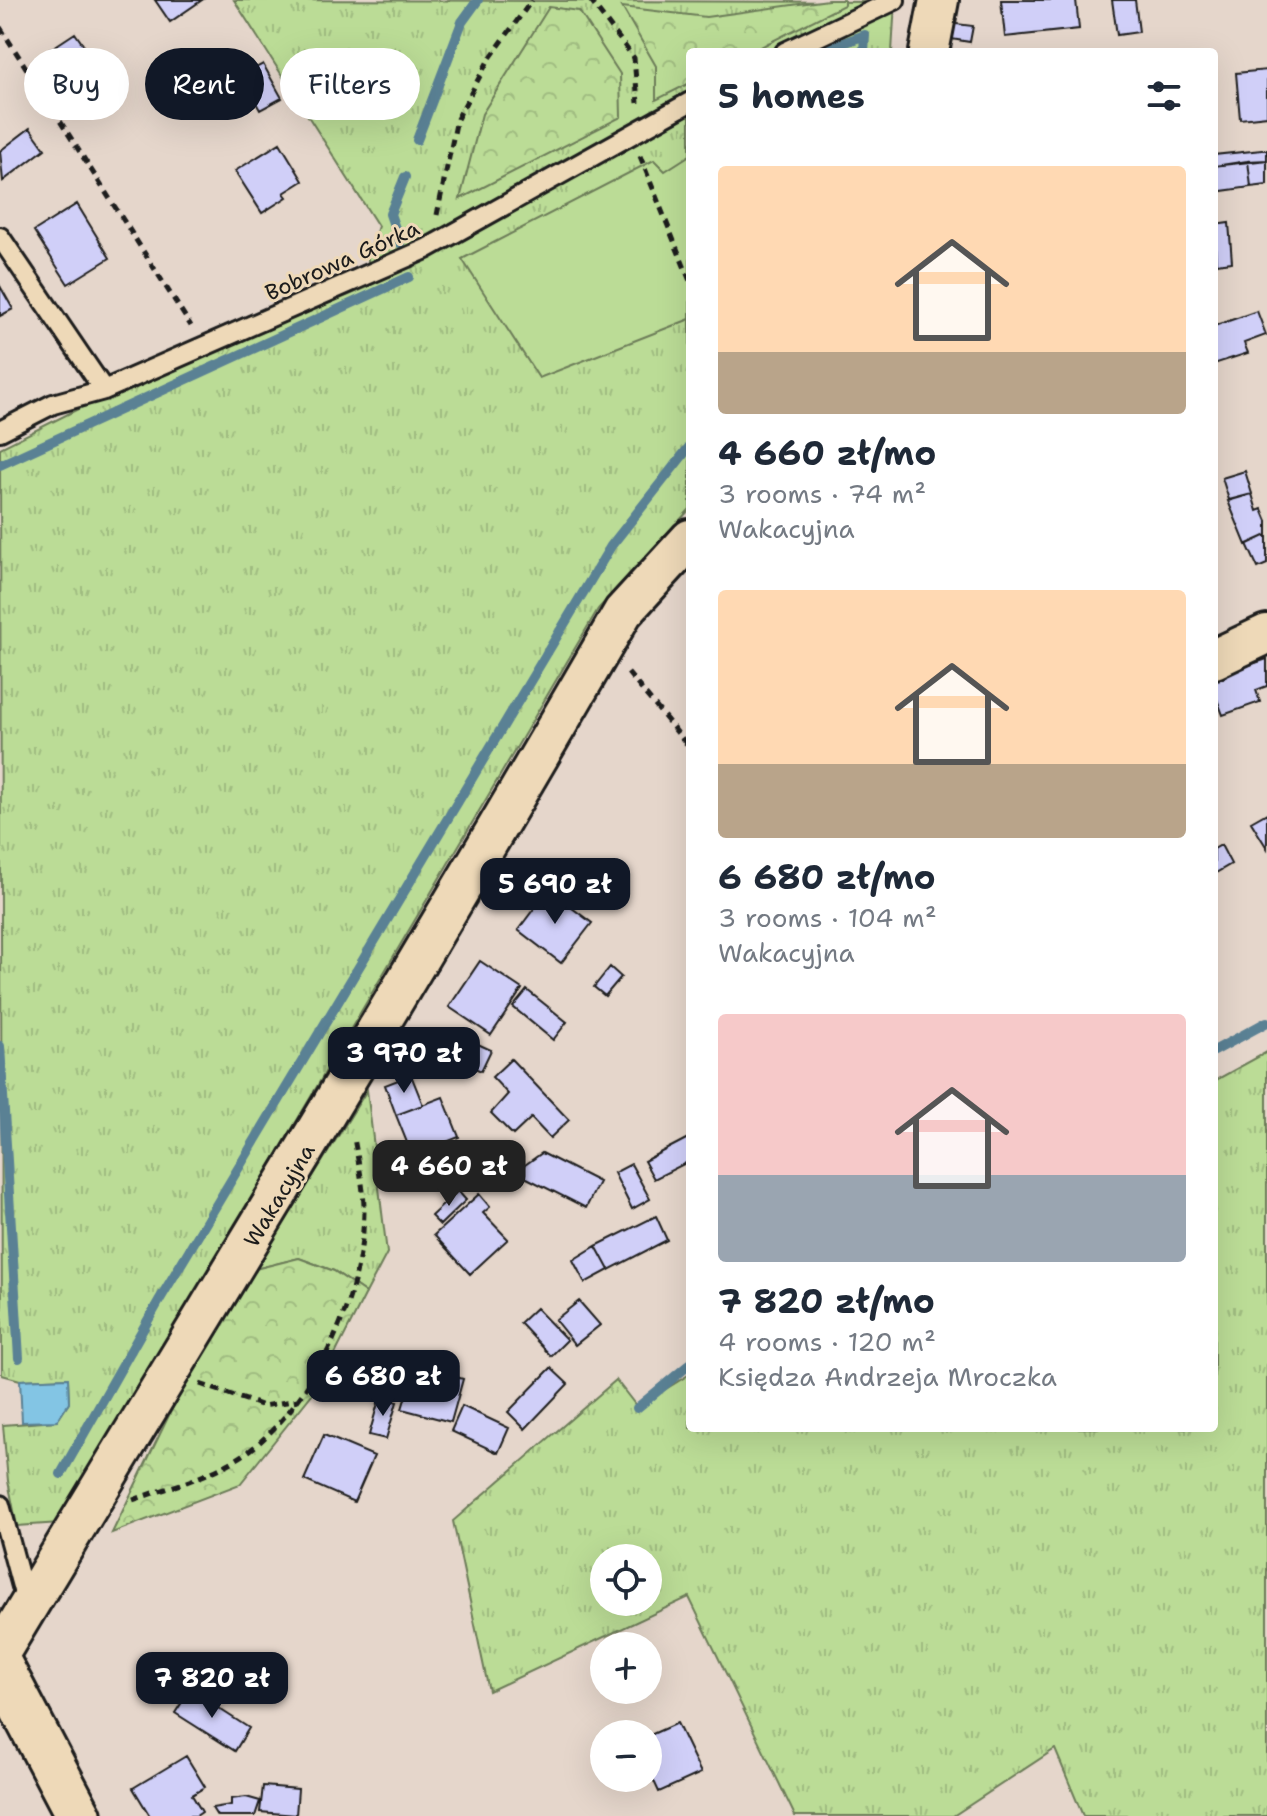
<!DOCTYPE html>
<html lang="en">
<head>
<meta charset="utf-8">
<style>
  body { margin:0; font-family:"Shantell Sans",sans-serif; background:#f6f6f7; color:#1f2937; height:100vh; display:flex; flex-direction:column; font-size:30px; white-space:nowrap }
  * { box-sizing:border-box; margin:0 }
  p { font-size:26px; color:#747a83 }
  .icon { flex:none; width:44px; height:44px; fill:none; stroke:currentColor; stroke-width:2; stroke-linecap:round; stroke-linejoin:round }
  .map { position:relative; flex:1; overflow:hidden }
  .drawer { position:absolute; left:686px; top:48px; width:532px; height:1384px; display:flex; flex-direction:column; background:#fff; border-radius:8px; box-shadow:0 8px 32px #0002 }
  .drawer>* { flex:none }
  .hud { position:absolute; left:24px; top:48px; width:542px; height:72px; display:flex; gap:16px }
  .tools { position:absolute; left:590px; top:1544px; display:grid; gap:16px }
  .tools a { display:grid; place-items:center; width:72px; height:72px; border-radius:50%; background:#fff; box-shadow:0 8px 32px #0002; font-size:40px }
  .price { position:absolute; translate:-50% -68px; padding:0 18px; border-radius:16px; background:#111827; color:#fff; font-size:26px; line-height:52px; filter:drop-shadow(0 2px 4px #0008) }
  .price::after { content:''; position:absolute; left:50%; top:48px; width:24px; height:18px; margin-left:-12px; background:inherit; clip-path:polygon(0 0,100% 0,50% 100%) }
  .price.active { background:#222; color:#fff }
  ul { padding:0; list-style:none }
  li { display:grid; align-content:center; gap:16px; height:424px; padding:0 32px }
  li span { display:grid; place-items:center; height:248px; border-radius:8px; color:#555 }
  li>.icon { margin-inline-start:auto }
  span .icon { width:144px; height:144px; fill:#fffc; stroke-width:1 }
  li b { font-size:34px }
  h2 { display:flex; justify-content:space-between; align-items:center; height:96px; padding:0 32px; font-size:34px }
  .tag { padding:0 28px; border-radius:36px; background:#fff; box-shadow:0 8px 32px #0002; font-size:28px; line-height:72px }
  .tag.active { background:#111827; color:#fff }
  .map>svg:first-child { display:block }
</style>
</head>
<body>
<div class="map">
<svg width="1267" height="1816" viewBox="0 0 1267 1816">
  <defs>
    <pattern id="grass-tufts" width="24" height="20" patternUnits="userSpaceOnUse" patternTransform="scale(2)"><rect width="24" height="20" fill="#bbdc96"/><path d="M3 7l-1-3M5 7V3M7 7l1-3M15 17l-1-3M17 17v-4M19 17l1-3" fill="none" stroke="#a0bc81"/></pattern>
    <pattern id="forest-crowns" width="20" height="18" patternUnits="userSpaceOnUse" patternTransform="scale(2)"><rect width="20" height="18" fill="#bbdc96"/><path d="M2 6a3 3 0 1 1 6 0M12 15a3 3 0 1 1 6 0" fill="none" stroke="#a0bc81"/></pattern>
  </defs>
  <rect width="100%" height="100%" fill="#e5d6cb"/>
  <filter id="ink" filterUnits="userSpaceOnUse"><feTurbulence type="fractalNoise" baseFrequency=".0125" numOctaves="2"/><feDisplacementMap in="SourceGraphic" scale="16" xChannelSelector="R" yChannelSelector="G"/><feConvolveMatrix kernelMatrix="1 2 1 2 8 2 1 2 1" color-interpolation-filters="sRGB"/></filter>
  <g filter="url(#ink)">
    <!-- grass -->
    <path fill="url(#grass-tufts)" stroke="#6c7c59" stroke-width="2" fill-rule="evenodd" d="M234,0L895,2L892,52H690V509L598,609L60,1523L17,1526L8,1481L3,1425L57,1421L69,1403L68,1378L20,1380L2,1375L0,448L80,408L368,287V257L378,226Z
      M1267,1052V1816H1083L1055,1749L953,1816H795L689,1597L489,1691L453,1521L616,1380L637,1407L690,1374V1428H1214V1081ZM604,1558H648V1602H604Z
      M367,1090L387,1253L366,1293L334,1271L299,1258L255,1269Z"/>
    <!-- forest -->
    <path fill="url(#forest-crowns)" stroke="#6c7c59" stroke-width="2" d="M828,0H844V5L751,52H690V83L656,100V66L622,7L706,17Z
      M549,7L579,11L620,74L621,117L460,199L482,114Z
      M299,1258L334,1271L366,1293L320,1384L240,1484L112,1533L174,1405L255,1269Z"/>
    <!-- green -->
    <path fill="#bbdc96" stroke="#6c7c59" stroke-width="2" d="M690,155V319L539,378L462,259L654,160L665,171Z"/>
    <!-- water -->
    <path fill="#83c5e4" stroke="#5a8194" stroke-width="2" d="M68,1378L69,1403L57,1421L22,1422L20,1380Z"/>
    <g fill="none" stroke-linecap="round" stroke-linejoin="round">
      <!-- stream -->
      <path stroke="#5a8194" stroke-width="10" d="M819,52L865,35L864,52
        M417,140L462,22L478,0
        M400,243L390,214L405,177
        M0,465L409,277
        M0,1046L19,1358
        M1214,1051L1267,1022
        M637,1408L690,1364
        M61,1474L160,1299L611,546L690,446"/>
    </g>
    <!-- building -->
    <path fill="#d0cff8" stroke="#1c1c1c" stroke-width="2" d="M155,0H202L170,22Z
      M1001,0H1076L1079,29L1005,37Z
      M1112,0H1135L1139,32L1117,35Z
      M948,23L973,26L970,42L945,38Z
      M75,33L100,69L58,96L34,60Z
      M263,64L282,98L260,110L241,76Z
      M1267,70V116L1240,119L1236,73Z
      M30,128L45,149L3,181L0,151Z
      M280,143L303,181L284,193L287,197L262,213L235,171Z
      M1262,150H1267V160L1214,166V155Z
      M1267,160V185L1251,187L1248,161Z
      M1248,161L1251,187L1214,192V166Z
      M77,204L110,258L68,284L34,231Z
      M1229,223L1232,262L1216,264L1214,225Z
      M0,286L13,309L0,316Z
      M1257,311L1266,335L1244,343L1248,353L1214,364V326Z
      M1245,471L1252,494L1229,500L1222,478Z
      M1252,494L1257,511L1262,509L1267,521V535L1246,545L1228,501Z
      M1267,535V564L1258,568L1247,544Z
      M1267,659V686L1256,690L1260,702L1223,715L1214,691V677Z
      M1267,813V848L1251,822Z
      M1221,845L1231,864L1214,874V849Z
      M548,890L592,923L561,963L518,930Z
      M480,961L522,989L491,1035L449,1007Z
      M610,967L621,977L605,996L594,987Z
      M527,990L567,1022L553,1040L513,1007Z
      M458,1035L491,1050L481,1071L448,1055Z
      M511,1059L569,1120L550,1138L531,1118L513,1135L491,1113L508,1094L492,1077Z
      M411,1075L423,1105L396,1115L385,1085Z
      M443,1097L459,1137L441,1144L443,1149L414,1160L396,1115Z
      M690,1137V1161L654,1179L644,1161Z
      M542,1153L599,1182L586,1208L515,1172Z
      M631,1164L650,1199L632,1209L614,1173Z
      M458,1191L466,1200L440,1225L431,1216Z
      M479,1194L490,1207L483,1213L508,1239L470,1274L434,1235Z
      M656,1216L667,1240L609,1270L596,1246Z
      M596,1246L609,1270L585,1283L573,1260Z
      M579,1301L600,1325L575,1345L555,1320Z
      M536,1308L567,1340L551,1356L520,1323Z
      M415,1365L463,1379L451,1422L402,1409Z
      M551,1368L568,1384L525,1429L508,1412Z
      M380,1396L397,1402L386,1439L369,1435Z
      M462,1406L509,1428L498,1453L451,1431Z
      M324,1435L374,1456L354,1502L304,1480Z
      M190,1690L249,1728L235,1751L175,1713Z
      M677,1723L701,1773L659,1792L648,1768V1736Z
      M186,1756L205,1787L192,1795L202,1812L196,1816H150L133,1788Z
      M263,1786L298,1789L296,1815L260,1812Z
      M246,1797L260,1801L255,1816H217L212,1808L231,1805V1799Z"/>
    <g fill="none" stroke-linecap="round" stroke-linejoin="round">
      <!-- service casing -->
      <g stroke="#1c1c1c" stroke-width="24">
        <path id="service" d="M785,52L895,0
          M0,237L104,390
          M0,431L53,404L104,390L426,249L690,102
          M0,1505L27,1605"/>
      </g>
      <!-- minor casing -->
      <g stroke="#1c1c1c" stroke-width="44">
        <path id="minor" d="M929,52L939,0
          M1214,659L1267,634
          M0,1653C209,1306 421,962 623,612L690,539"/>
      </g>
      <!-- tertiary casing -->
      <g stroke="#1c1c1c" stroke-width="50">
        <path id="tertiary" d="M0,1666L79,1816"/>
      </g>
      <!-- path -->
      <path stroke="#1c1c1c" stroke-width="5" stroke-dasharray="8 6" stroke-linecap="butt" d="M590,0L634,58L638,103
        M0,27L191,326
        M640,156L690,281
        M437,215L457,119L488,61L532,0
        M628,673L690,748
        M200,1384L263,1406L298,1400
        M133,1500C175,1485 226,1473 260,1442C322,1386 363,1293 364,1210C364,1186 358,1161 354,1138"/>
      <!-- service -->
      <use href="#service" stroke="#eed9b8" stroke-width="18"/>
      <!-- minor -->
      <use href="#minor" stroke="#eed9b8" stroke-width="38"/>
      <!-- tertiary -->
      <use href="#tertiary" stroke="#eed9b8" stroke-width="44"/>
    </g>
  </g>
  <g text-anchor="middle" stroke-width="6" stroke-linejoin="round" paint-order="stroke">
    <!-- street labels -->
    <g font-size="22" fill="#1c1c1c" stroke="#eed9b8">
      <text transform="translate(342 260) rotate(-24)" y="8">Bobrowa Górka</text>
      <text transform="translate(279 1195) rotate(-59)" y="8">Wakacyjna</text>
    </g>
  </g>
</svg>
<div class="tools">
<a><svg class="icon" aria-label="locate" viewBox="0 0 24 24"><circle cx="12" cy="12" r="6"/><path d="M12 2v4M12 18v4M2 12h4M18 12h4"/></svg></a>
<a>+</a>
<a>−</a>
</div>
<b class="price" style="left:555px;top:926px">5 690 zł</b>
<b class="price" style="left:404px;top:1095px">3 970 zł</b>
<b class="price active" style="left:449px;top:1208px">4 660 zł</b>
<b class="price" style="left:383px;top:1418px">6 680 zł</b>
<b class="price" style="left:212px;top:1720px">7 820 zł</b>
<div class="hud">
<a class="tag">Buy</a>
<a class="tag active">Rent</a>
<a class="tag">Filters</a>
</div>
<section class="drawer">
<h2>5 homes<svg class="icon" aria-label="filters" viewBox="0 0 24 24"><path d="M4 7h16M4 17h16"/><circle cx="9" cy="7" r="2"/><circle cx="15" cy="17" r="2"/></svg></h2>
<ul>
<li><span style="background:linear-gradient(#ffd9b3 75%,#b9a48a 0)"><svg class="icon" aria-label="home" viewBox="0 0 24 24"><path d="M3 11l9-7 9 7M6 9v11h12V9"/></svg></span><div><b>4 660 zł/mo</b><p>3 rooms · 74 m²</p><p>Wakacyjna</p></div></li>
<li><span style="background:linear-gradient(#ffd9b3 70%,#b9a48a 0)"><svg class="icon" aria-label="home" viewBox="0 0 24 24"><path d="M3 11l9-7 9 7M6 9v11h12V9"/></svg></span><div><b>6 680 zł/mo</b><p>3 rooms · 104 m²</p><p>Wakacyjna</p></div></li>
<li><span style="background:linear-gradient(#f6c9c9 65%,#9aa5b1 0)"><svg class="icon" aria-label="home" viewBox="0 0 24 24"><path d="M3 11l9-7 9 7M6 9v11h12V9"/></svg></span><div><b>7 820 zł/mo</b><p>4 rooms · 120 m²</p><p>Księdza Andrzeja Mroczka</p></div></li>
</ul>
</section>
</div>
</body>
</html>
